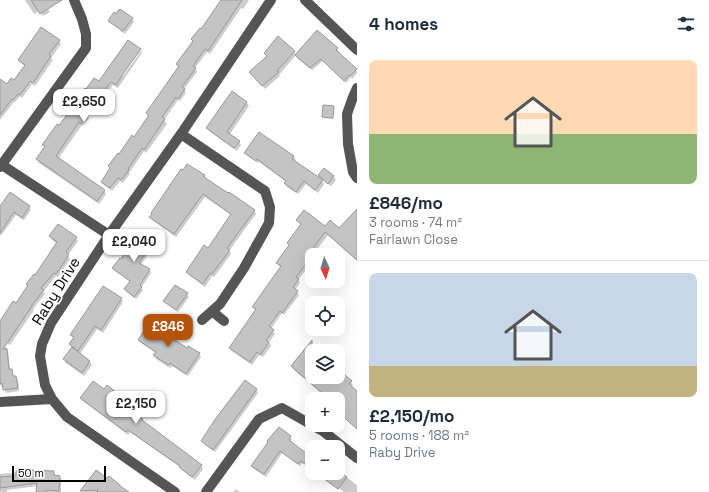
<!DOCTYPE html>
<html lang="en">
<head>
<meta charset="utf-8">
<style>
  body { margin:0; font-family:"Space Grotesk",sans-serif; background:#f6f6f7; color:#1f2937; height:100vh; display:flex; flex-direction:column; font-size:15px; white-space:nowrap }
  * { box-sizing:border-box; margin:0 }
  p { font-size:13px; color:#747a83 }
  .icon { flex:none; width:22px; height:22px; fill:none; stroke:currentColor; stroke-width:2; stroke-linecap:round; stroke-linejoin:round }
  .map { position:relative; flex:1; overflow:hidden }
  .side { display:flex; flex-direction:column; background:#fff; width:352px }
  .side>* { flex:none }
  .needle { width:26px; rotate:176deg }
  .buttons { position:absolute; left:305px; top:248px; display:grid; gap:8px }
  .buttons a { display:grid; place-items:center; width:40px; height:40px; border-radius:8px; background:#fff; box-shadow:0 4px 16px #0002; font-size:20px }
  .scale { position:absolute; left:12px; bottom:10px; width:94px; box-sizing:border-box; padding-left:4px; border:2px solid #000; border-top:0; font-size:11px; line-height:14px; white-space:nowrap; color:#000; -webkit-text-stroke:3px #fff; paint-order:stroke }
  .price { position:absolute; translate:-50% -34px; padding:0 9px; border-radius:8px; background:#fff; color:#222; font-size:13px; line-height:26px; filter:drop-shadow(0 1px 2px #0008) }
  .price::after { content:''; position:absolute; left:50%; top:24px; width:12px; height:9px; margin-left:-6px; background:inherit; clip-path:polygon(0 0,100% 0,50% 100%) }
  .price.on { background:#b45309; color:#fff }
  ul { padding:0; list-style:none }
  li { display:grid; align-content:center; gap:8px; height:212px; padding:0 12px }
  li+li { border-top:1px solid #e0e1e3 }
  li span { display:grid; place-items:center; height:124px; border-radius:8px; color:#555 }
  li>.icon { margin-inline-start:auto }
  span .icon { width:72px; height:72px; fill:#fffc; stroke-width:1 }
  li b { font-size:17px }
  h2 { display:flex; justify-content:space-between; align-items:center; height:48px; padding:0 12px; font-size:17px }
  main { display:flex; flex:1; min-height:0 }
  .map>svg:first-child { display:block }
</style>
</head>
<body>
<main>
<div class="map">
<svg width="357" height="492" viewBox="0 0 357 492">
  <rect width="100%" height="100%" fill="#fff"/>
  <!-- shadow -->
  <path fill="#0003" d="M25,0H42L50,12L43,16L39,11L34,14Z
    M222,0H249L243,9L241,8L210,54L207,52L195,68L197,72L184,89L186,93L180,101L178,100L164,120L167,124L146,153L144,151L129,173L130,174L123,183L120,181L112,191L104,185L102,182L111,170L109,167L134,138L150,117L147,113L179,68L177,64Z
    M118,9L132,18L134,22L125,34L112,24L110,21Z
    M59,40L61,44L51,58L53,60L35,86L32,84L22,98L20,96L15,102H14L0,120V91L14,81L25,66L21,63L19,60Z
    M337,49L339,52L338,53L357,71V73L352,79L351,77L346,83L323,61L312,70L298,59L296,55L279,75L280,76L265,89L252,75L267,57L265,53L294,52L296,55Z
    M141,51L142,53L118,88L113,85L101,100L99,99L87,115L89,118L83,126L82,125L58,159L104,190L106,194L99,204L39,163L37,159L45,148L44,145L71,112L69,108L86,90L99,82L121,75L123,76Z
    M232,93L247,103L249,106L230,134L239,141L241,145L237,151L209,131L207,128Z
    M333,107L334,108L333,119L324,118L323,117Z
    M260,133L294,157L296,160L294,162L322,181L324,184L318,193L306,184L298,194L287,187L285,184L287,182L259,162L258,163L248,156L246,153Z
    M324,169L334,177L336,180L331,186L321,179L319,175Z
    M204,176L206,180L254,210L256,214L229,251L231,254L214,277L212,276L205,287L189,275L187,272L208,249L231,215L205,197L176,237L152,220L150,217Z
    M0,206L29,207L31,210L24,220L16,215L3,233L0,236Z
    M357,213V261L328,235L309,260L311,263L298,280L300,283L295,290L299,295L284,315L282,313L271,329L275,334L269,342L271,346L263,357L259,355L252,365L232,351L230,348L255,310L253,307L281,268L277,263L290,246L301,225L297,220L325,227L339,230Z
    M50,236L76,238L78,241L68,255L70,259L58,277L56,276L43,292L45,294L33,309L34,310L10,345L0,339V323L16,304L57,244L52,240Z
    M152,242L154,245L141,265L150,270L151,273L141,288L143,290L136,299L127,292L125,289L131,282L115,271L113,268L121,260Z
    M104,287L121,299L123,302L103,333L97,329L80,354L90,362L92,365L84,376L66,363L64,359L72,348L70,344L74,339L71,335Z
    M187,294L189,297L178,312L167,304L165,301Z
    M161,327L163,331L162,333L187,350L199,354L201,357L188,376L172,366L170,368L156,359L154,355L156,353L141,343L139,340Z
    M309,346L315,351H312V377H338V371L351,382L353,385L338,402V399H328L294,370L292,366Z
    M0,347H6L8,350L10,370H11L14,377H16L18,380L19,391L6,393L4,387H2L0,384Z
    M245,381L257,390L258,393L215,452L204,444L202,441Z
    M104,391L120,397L122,400L120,402L142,419L144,422L201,466L203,469L195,480L182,470L180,467L130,432L128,435L83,401L81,398Z
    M290,437L292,440L290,442L306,454L312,452V470L302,463L300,466L282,453L266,477L254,469L252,466Z
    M29,471L54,472L55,475L60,476L61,480V492H37L38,486L7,490V492H0V474Z
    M338,471L357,485V492H344L318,473H316H338Z
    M107,480L127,492H82V491Z
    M236,489L240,492H233Z"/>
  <!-- building -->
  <path fill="#c4c4c4" stroke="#999" d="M31,0H62L40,14Z
    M221,0H242L208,51L205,49L193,66L196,68L182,87L185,89L178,99L176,97L162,117L165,119L144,150L142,148L128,169L129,170L121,180L118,178L110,188L101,182L110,168L108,166L118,153L119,154L132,135L134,137L149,115L146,113L179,66L176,64L193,41L191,39L200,28L201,29Z
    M120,9L133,18L123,31L108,21L114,12L116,14Z
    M41,27L60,40L49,54L51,56L33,83L30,81L20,95L18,94L13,100L12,99L0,115V79L7,84L11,78L14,80L25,65L18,60Z
    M317,30L338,48L336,50L357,69L350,76L349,75L344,81L321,59L310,68L295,55Z
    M278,36L295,51L277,71L279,72L262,86L249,72L267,56L264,53Z
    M128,40L141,49L125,71L116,85L111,82L99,97L97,96L85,112L88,114L81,124L79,122L56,156L105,190L97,201L36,159L45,146L42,145L57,124L59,125L71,110L68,108L85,88L86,89L94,78L99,81Z
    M232,91L247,102L227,132L240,141L234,148L206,128Z
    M323,105L334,106L333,118L322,117Z
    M259,132L294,156L292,159L323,180L315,190L304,181L296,192L284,183L286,181L257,159L256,161L244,153Z
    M187,164L205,175L204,177L228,193L229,192L255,210L227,248L230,250L212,274L210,273L203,284L186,272L204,245L208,248L231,214L203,194L174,234L149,217L152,214L151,213L181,169L183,170Z
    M324,168L334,176L328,184L318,175Z
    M10,192L30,206L22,218L14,212L0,233V206Z
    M357,209V260L325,232L307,257L310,259L296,277L299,279L293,287L298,291L282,313L280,311L269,326L274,330L266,340L269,342L260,355L257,352L250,362L229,348L256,309L252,307L281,266L276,263L289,245L287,243L301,224L296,220L304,210L325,226L330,220L339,228Z
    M58,224L77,237L66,252L69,254L63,264L56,274L54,273L41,288L44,290L32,305V306L3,349H7L9,369H12L13,376H16L18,388L3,390L2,383L0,384V321L13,301L16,303L28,285L26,284L34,274L35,275L57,242L49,236Z
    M138,231L153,242L139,263L150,269L140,285L142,287L134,297L124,289L130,281L112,268L120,258L121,259Z
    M175,285L188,293L176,310L163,301Z
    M103,286L122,298L101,330L95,326L78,351L69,344L74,337L70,335Z
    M151,320L162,327L160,330L187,348L188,346L200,353L186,374L170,363L168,365L153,355L156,352L138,340Z
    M312,340V377H338V369L352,381L349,384L357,391V429L338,412V399H329L291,366Z
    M72,347L90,361L82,373L63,359Z
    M245,380L257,389L213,450L201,441L216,418Z
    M93,381L104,389L107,385L121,396L118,400L143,419L142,420L202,465L192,477L179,467L180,466L128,430L126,432L80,398Z
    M279,427L291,436L289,440L306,453L312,445V469L301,461L298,464L280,451L264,474L251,466L268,442L267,441Z
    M29,470L54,471V475L60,476L59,491L46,490V492H36L37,483L0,488V477L16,476V471Z
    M96,470L107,478L109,476L120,485V486L129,492H97L98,490L80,491Z
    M316,473H342L347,477L338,489Z"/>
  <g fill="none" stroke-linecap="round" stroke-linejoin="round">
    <!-- minor -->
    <path stroke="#555" stroke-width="10" d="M305,0L357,50
      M357,88L353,97L347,114L348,144L353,172L357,178
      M181,134L265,191L270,207L269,223L244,268L220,304L202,320
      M2,165L109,235
      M0,167L86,48V34L82,19L74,0
      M212,311L224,321
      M0,402L52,399
      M312,425L323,431L357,458
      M175,492L67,417L52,399L45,385L40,356L42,344L51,323L109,235L181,134L271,0
      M206,492L259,419L282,408L312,425"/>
  </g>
  <g text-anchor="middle" stroke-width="3.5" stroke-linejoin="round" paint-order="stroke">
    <!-- street labels -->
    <g font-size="15" fill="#000" stroke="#fff">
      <text transform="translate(56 291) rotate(-58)" y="5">Raby Drive</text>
    </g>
  </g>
</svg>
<div class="buttons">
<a><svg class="needle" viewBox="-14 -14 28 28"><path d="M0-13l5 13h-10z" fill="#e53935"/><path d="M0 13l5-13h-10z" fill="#747a83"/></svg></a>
<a><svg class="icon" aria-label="locate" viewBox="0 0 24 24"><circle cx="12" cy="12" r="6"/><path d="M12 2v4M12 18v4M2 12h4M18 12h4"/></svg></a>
<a><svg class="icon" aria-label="layers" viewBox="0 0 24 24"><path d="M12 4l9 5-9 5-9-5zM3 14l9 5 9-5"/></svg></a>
<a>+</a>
<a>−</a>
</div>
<div class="scale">50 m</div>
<b class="price" style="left:84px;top:123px">£2,650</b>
<b class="price" style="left:134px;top:263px">£2,040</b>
<b class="price on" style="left:168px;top:348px">£846</b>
<b class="price" style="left:136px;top:425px">£2,150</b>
</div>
<section class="side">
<h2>4 homes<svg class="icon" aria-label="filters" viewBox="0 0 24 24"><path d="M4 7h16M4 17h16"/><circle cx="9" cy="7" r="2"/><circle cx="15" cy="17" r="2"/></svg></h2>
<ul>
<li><span style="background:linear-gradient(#ffd9b3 60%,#8fb573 0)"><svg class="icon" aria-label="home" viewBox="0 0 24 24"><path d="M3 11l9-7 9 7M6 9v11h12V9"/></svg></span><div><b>£846/mo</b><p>3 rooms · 74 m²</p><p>Fairlawn Close</p></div></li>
<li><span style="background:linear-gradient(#c9d6e8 75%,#c2b280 0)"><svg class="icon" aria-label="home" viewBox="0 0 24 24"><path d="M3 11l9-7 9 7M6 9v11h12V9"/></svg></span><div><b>£2,150/mo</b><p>5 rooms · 188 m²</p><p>Raby Drive</p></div></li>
</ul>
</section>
</main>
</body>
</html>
